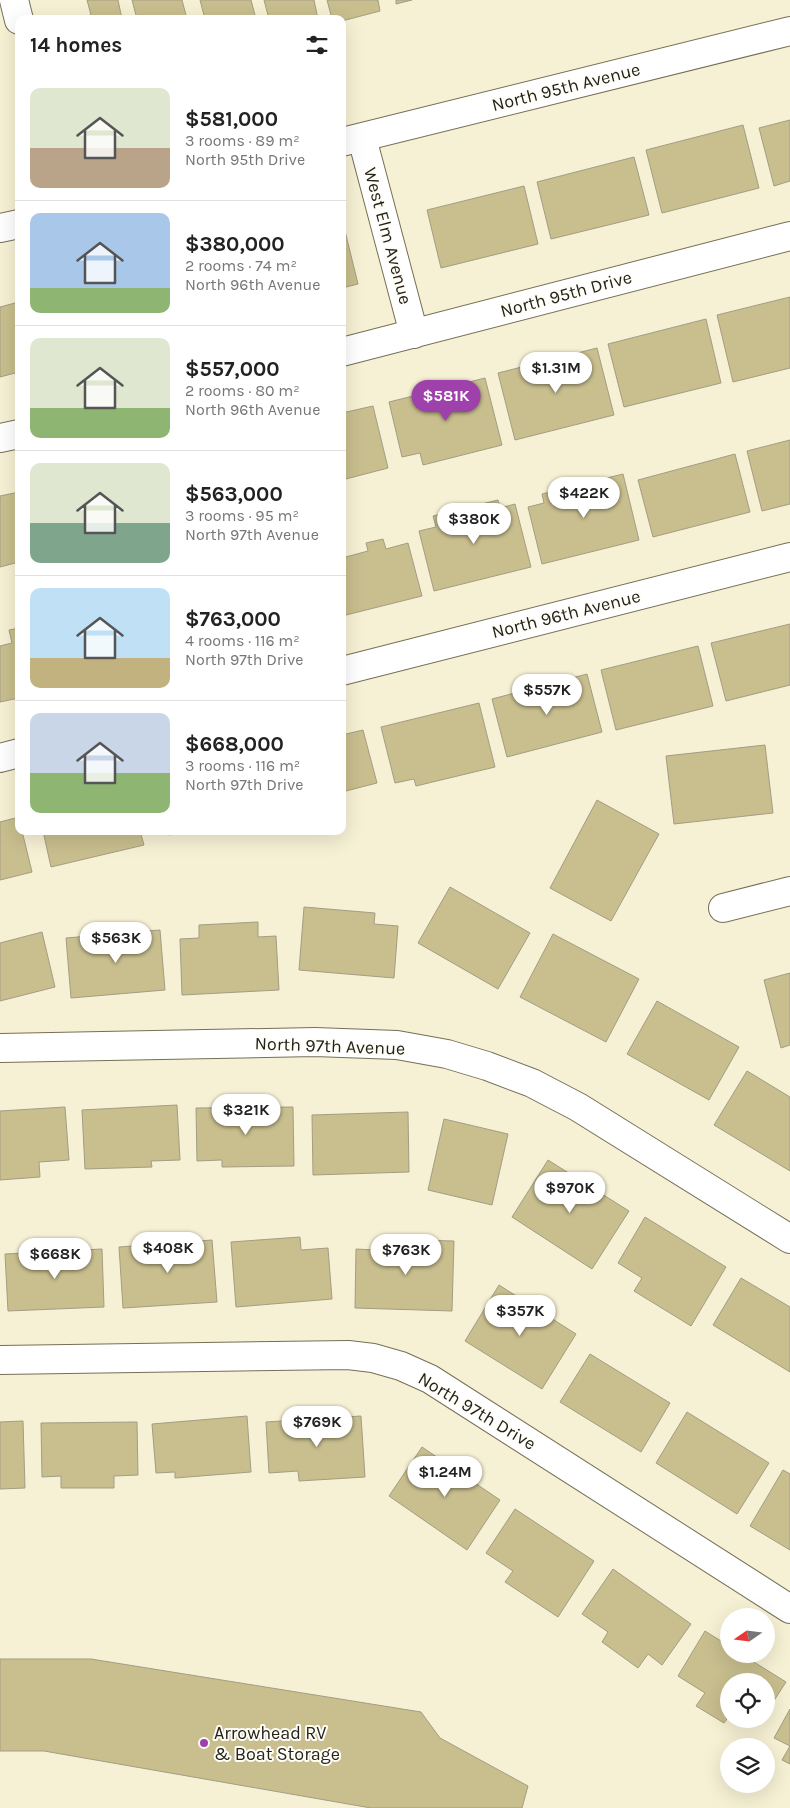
<!DOCTYPE html>
<html lang="en">
<head>
<meta charset="utf-8">
<style>
  body { margin:0; font-family:Karla,sans-serif; background:#f2f2f2; color:#222; height:100vh; display:flex; flex-direction:column; font-size:19px; white-space:nowrap }
  * { box-sizing:border-box; margin:0 }
  p { font-size:16px; color:#767676 }
  .icon { flex:none; width:28px; height:28px; fill:none; stroke:currentColor; stroke-width:2; stroke-linecap:round; stroke-linejoin:round }
  .map { position:relative; flex:1; overflow:hidden }
  .drawer { position:absolute; left:15px; top:15px; width:331px; height:820px; display:flex; flex-direction:column; background:#fff; border-radius:10px; box-shadow:0 5px 20px #0002 }
  .drawer>* { flex:none }
  .needle { width:32px; rotate:256deg }
  .controls { position:absolute; left:720px; top:1608px; display:grid; gap:10px }
  .controls a { display:grid; place-items:center; width:55px; height:55px; border-radius:50%; background:#fff; box-shadow:0 5px 20px #0002; font-size:25px }
  .price { position:absolute; translate:-50% -42px; padding:0 11px; border-radius:18px; background:#fff; color:#222; font-size:16px; line-height:32px; filter:drop-shadow(0 1px 2px #0008) }
  .price::after { content:''; position:absolute; left:50%; top:30px; width:15px; height:11px; margin-left:-8px; background:inherit; clip-path:polygon(0 0,100% 0,50% 100%) }
  .price.on { background:#9f41aa; color:#fff }
  ul { padding:0; list-style:none }
  li { display:flex; align-items:center; gap:15px; height:125px; padding:0 15px }
  li+li { border-top:1px solid #e0e0e0 }
  li span { display:grid; place-items:center; flex:none; width:140px; height:100px; border-radius:10px; color:#555 }
  li>.icon { margin-inline-start:auto }
  span .icon { width:60px; height:60px; fill:#fffc; stroke-width:1 }
  li b { font-size:21px }
  h2 { display:flex; justify-content:space-between; align-items:center; height:60px; padding:0 15px; font-size:21px }
  .map>svg:first-child { display:block }
</style>
</head>
<body>
<div class="map">
<svg width="790" height="1808" viewBox="0 0 790 1808">
  <rect width="100%" height="100%" fill="#f6f0d4"/>
  <!-- building -->
  <path fill="#c8be8e" stroke="#a39d83" d="M87,0H118L122,19H74L91,15Z
    M132,0H182L187,19H137Z
    M200,0H251L256,19H205Z
    M264,0H314L318,19H269Z
    M327,0H378L380,11L342,21V19H332Z
    M396,0H412L396,4Z
    M790,120V181L774,186L759,128Z
    M743,125L759,188L662,213L646,150Z
    M634,157L649,215L551,239L537,182Z
    M524,186L538,244L441,268L427,210Z
    M342,231H345L358,284L342,288Z
    M790,297V368L733,382L717,315Z
    M15,303L19,317V372L0,377V307Z
    M706,319L721,383L624,407L608,344Z
    M597,348L614,415L515,440L498,373Z
    M485,378L502,445L423,465L420,453L402,457L389,402Z
    M373,406L388,468L342,480V413Z
    M790,440V504L762,511L747,451Z
    M735,454L750,512L653,537L638,480Z
    M623,474L639,540L542,564L528,507L544,503L542,494Z
    M19,492V562L0,567V496Z
    M498,500L500,508L515,504L531,567L434,591L419,531L436,527L433,516Z
    M383,539L386,549L408,543L422,596L342,616V558L368,551L366,543Z
    M790,624V685L726,701L711,643Z
    M19,628V698L0,702V646L12,643L9,630Z
    M698,646L713,706L616,730L601,670Z
    M587,674L602,732L507,757L492,699Z
    M479,703L495,767L416,786L414,779L395,783L381,727Z
    M363,730L377,783L342,792V735Z
    M765,745L773,813L674,824L666,756Z
    M597,800L659,834L611,921L550,888Z
    M19,817V831H22L32,872L0,880V822Z
    M43,831H140L144,845L51,867Z
    M168,831H185L169,835Z
    M450,887L530,933L498,989L418,943Z
    M304,907L375,913L374,924L398,926L394,978L299,970Z
    M258,922V937L276,936L279,990L182,995L180,939L199,938V925Z
    M160,930L165,990L71,998L66,938Z
    M42,932L55,987L0,1001V943Z
    M553,934L639,979L606,1042L520,997Z
    M790,973V1045L781,1048L764,980Z
    M657,1001L739,1047L709,1100L627,1054Z
    M747,1071L790,1097V1171L714,1125Z
    M177,1105L180,1160L151,1161L152,1167L85,1169L82,1110Z
    M65,1107L69,1160L39,1162L40,1177L0,1180V1111Z
    M293,1107L294,1166L222,1167V1160L197,1161L196,1108Z
    M408,1112L409,1172L313,1175L312,1115Z
    M444,1119L508,1134L492,1205L428,1190Z
    M548,1160L629,1211L592,1269L512,1217Z
    M645,1217L726,1267L691,1326L634,1291L642,1278L618,1263Z
    M300,1237L301,1250L328,1248L332,1299L236,1307L231,1242Z
    M376,1239L454,1241L452,1311L355,1308L356,1249L375,1250Z
    M212,1240L217,1302L123,1308L119,1247Z
    M102,1249L104,1307L8,1311L5,1254Z
    M741,1278L790,1307V1372L713,1325Z
    M499,1285L576,1334L542,1389L465,1341Z
    M590,1354L670,1403L641,1452L560,1402Z
    M687,1412L769,1463L737,1514L656,1463Z
    M247,1416L251,1472L175,1478V1472L156,1473L152,1424Z
    M361,1416L365,1477L299,1481L298,1471L269,1473L266,1422Z
    M23,1421L25,1488L0,1489V1422Z
    M137,1422L138,1475L114,1476V1488H61V1476L42,1477L41,1423Z
    M422,1447L500,1500L467,1550L389,1496Z
    M783,1470L790,1474V1550L750,1526Z
    M515,1509L594,1561L558,1617L505,1582L513,1571L486,1553Z
    M613,1569L691,1624L662,1665L648,1654L638,1668L602,1642L608,1632L582,1614Z
    M705,1631L729,1646V1654H741L786,1682L766,1713V1681H729V1716L724,1723L696,1706L705,1693L678,1676Z
    M0,1659H91L421,1712L440,1738L528,1786L522,1808H371L44,1751H0Z
    M790,1709V1764L782,1760L790,1746L774,1738Z
    M746,1719H763L758,1726Z"/>
  <g fill="none" stroke-linecap="round" stroke-linejoin="round">
    <!-- minor casing -->
    <g stroke="#756f56" stroke-width="30">
      <path id="minor" d="M14,0L19,20
        M362,138L414,334
        M342,142L790,31
        M0,228L19,224
        M342,352L790,236
        M0,438L19,434
        M342,671L790,557
        M0,758L19,753
        M723,908L790,891
        M0,1048L315,1042L397,1045L447,1054L487,1066L532,1083L578,1107L790,1239
        M0,1360L348,1355L373,1358L401,1366L430,1379L790,1609"/>
    </g>
    <!-- minor -->
    <use href="#minor" stroke="#fff" stroke-width="28"/>
  </g>
  <!-- markers -->
  <circle fill="#9f41aa" stroke="#fefdf7" stroke-width="2" cx="204" cy="1743" r="5"/>
  <g text-anchor="middle" stroke-width="4" stroke-linejoin="round" paint-order="stroke">
    <!-- street labels -->
    <g font-size="18" fill="#252319" stroke="#fefdf7">
      <text transform="translate(566 87) rotate(-14)" y="6">North 95th Avenue</text>
      <text transform="translate(388 236) rotate(75)" y="6">West Elm Avenue</text>
      <text transform="translate(566 294) rotate(-15)" y="6">North 95th Drive</text>
      <text transform="translate(566 614) rotate(-14)" y="6">North 96th Avenue</text>
      <text transform="translate(330 1046) rotate(2)" y="6">North 97th Avenue</text>
      <text transform="translate(477 1411) rotate(31)" y="6">North 97th Drive</text>
    </g>
    <!-- poi labels -->
    <g font-size="18" fill="#252319" stroke="#fefdf7" text-anchor="start">
      <text x="214" y="1739">Arrowhead RV<tspan x="214" dy="21">&amp; Boat Storage</tspan></text>
    </g>
  </g>
</svg>
<div class="controls">
<a><svg class="needle" viewBox="-14 -14 28 28"><path d="M0-13l5 13h-10z" fill="#e53935"/><path d="M0 13l5-13h-10z" fill="#767676"/></svg></a>
<a><svg class="icon" aria-label="locate" viewBox="0 0 24 24"><circle cx="12" cy="12" r="6"/><path d="M12 2v4M12 18v4M2 12h4M18 12h4"/></svg></a>
<a><svg class="icon" aria-label="layers" viewBox="0 0 24 24"><path d="M12 4l9 5-9 5-9-5zM3 14l9 5 9-5"/></svg></a>
</div>
<b class="price" style="left:556px;top:394px">$1.31M</b>
<b class="price on" style="left:446px;top:422px">$581K</b>
<b class="price" style="left:584px;top:519px">$422K</b>
<b class="price" style="left:474px;top:545px">$380K</b>
<b class="price" style="left:547px;top:716px">$557K</b>
<b class="price" style="left:116px;top:964px">$563K</b>
<b class="price" style="left:246px;top:1136px">$321K</b>
<b class="price" style="left:570px;top:1214px">$970K</b>
<b class="price" style="left:168px;top:1274px">$408K</b>
<b class="price" style="left:406px;top:1276px">$763K</b>
<b class="price" style="left:55px;top:1280px">$668K</b>
<b class="price" style="left:520px;top:1337px">$357K</b>
<b class="price" style="left:317px;top:1448px">$769K</b>
<b class="price" style="left:445px;top:1498px">$1.24M</b>
<section class="drawer">
<h2>14 homes<svg class="icon" aria-label="filters" viewBox="0 0 24 24"><path d="M4 7h16M4 17h16"/><circle cx="9" cy="7" r="2"/><circle cx="15" cy="17" r="2"/></svg></h2>
<ul>
<li><span style="background:linear-gradient(#dfe7d0 60%,#b9a48a 0)"><svg class="icon" aria-label="home" viewBox="0 0 24 24"><path d="M3 11l9-7 9 7M6 9v11h12V9"/></svg></span><div><b>$581,000</b><p>3 rooms · 89 m²</p><p>North 95th Drive</p></div></li>
<li><span style="background:linear-gradient(#a9c7e8 75%,#8fb573 0)"><svg class="icon" aria-label="home" viewBox="0 0 24 24"><path d="M3 11l9-7 9 7M6 9v11h12V9"/></svg></span><div><b>$380,000</b><p>2 rooms · 74 m²</p><p>North 96th Avenue</p></div></li>
<li><span style="background:linear-gradient(#dfe7d0 70%,#8fb573 0)"><svg class="icon" aria-label="home" viewBox="0 0 24 24"><path d="M3 11l9-7 9 7M6 9v11h12V9"/></svg></span><div><b>$557,000</b><p>2 rooms · 80 m²</p><p>North 96th Avenue</p></div></li>
<li><span style="background:linear-gradient(#dfe7d0 60%,#7fa58c 0)"><svg class="icon" aria-label="home" viewBox="0 0 24 24"><path d="M3 11l9-7 9 7M6 9v11h12V9"/></svg></span><div><b>$563,000</b><p>3 rooms · 95 m²</p><p>North 97th Avenue</p></div></li>
<li><span style="background:linear-gradient(#bfe0f5 70%,#c2b280 0)"><svg class="icon" aria-label="home" viewBox="0 0 24 24"><path d="M3 11l9-7 9 7M6 9v11h12V9"/></svg></span><div><b>$763,000</b><p>4 rooms · 116 m²</p><p>North 97th Drive</p></div></li>
<li><span style="background:linear-gradient(#c9d6e8 60%,#8fb573 0)"><svg class="icon" aria-label="home" viewBox="0 0 24 24"><path d="M3 11l9-7 9 7M6 9v11h12V9"/></svg></span><div><b>$668,000</b><p>3 rooms · 116 m²</p><p>North 97th Drive</p></div></li>
</ul>
</section>
</div>
</body>
</html>
